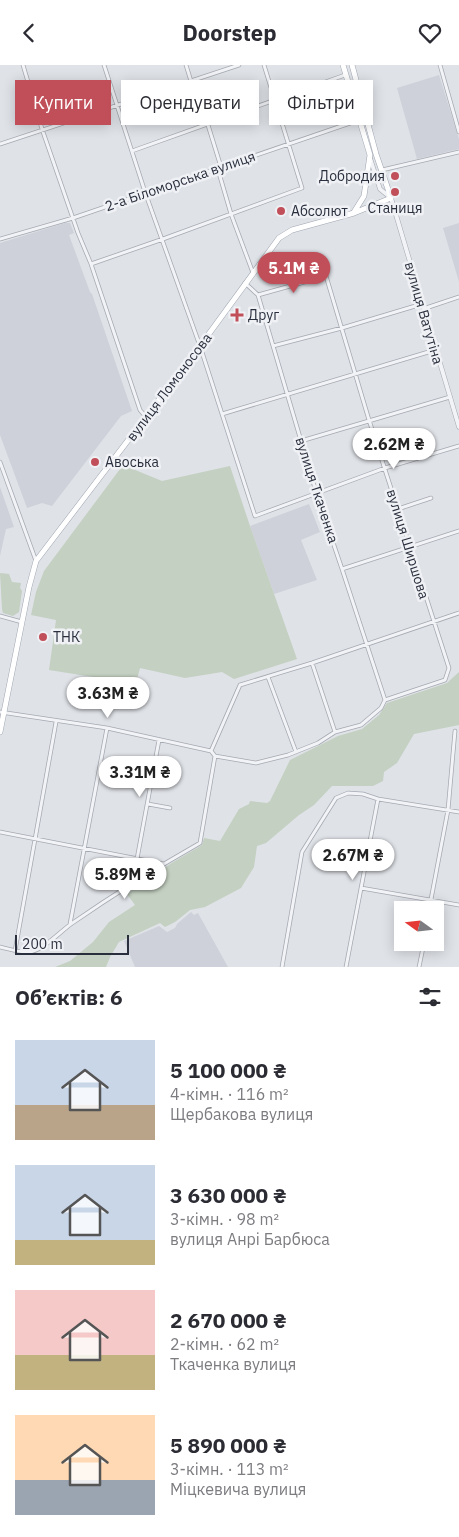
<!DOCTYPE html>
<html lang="uk">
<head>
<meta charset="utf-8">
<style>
  body { margin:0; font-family:"IBM Plex Sans",sans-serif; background:#f7f7f7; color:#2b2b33; height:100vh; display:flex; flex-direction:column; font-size:19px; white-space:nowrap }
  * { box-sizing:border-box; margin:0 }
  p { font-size:16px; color:#7c7c81 }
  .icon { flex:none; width:28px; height:28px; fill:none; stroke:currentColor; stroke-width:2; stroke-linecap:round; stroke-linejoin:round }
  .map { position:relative; height:902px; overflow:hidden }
  .side { display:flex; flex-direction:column; background:#fff; flex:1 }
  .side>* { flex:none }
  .banner { position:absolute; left:15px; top:15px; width:430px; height:45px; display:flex; gap:10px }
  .needle { width:32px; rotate:285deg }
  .buttons { position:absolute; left:394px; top:836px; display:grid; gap:10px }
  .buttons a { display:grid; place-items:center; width:50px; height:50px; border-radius:0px; background:#fff; box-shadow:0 2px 12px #0003; font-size:25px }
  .scale { position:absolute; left:15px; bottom:12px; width:114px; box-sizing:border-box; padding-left:5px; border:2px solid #2a2f3d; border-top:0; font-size:14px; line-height:18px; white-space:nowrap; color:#2a2f3d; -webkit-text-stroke:4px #eff1f5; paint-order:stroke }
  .price { position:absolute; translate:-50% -42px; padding:0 11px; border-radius:18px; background:#fff; color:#222; font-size:16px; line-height:32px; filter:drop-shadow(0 1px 2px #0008) }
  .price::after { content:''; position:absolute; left:50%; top:30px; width:15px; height:11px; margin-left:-8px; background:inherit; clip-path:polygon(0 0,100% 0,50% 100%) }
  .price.active { background:#c14f59; color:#fff }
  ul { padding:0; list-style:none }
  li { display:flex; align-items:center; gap:15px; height:125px; padding:0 15px }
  li span { display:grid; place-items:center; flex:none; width:140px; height:100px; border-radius:0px; color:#555 }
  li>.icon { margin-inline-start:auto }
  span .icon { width:60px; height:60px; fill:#fffc; stroke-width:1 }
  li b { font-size:21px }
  h2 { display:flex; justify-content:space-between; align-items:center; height:60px; padding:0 15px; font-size:21px }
  .tag { padding:0 18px; border-radius:0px; background:#fff; box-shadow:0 2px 12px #0003; font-size:18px; line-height:45px }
  .tag.active { background:#c14f59; color:#fff }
  header { display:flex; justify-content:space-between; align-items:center; height:65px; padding:0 15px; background:#fff; font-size:22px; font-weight:700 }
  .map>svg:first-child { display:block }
</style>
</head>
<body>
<header><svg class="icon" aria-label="back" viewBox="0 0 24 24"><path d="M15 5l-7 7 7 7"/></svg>Doorstep<svg class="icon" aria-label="heart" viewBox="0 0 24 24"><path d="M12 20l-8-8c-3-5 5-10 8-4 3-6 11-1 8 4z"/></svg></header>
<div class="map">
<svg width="459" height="902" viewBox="0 0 459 902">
  <rect width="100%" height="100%" fill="#dfe2e7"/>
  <!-- built -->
  <path fill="#ced1d9" d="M439,10L459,74V84L417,94L397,23Z
    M65,158H70L74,168L69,170L90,227L92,229L132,346L121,351L52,441L42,438L27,443L0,370V178Z
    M459,158V217L443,163Z
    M0,422L14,462L6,464L0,491Z
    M309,439L320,467L301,475L317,515L274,529L250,461Z
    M191,847L194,850L198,848L228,902H135L124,876L159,861L167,867L175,863L177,859Z"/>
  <!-- green -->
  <path fill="#c4d0c1" d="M123,400L162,416L230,401L250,461L297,594L234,614L222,607L185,613L140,603L135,622L106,614L49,605L56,555L31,550L36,527L44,506Z
    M0,508L9,509L12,517L21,518L20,523L22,526L19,547L13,551L3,548L2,544Z
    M459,607V660L414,669L397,698L384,707L383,716L373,721H332L314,740L299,750L266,778L257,781L254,802L241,823L205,842L190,845L175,857L165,862L160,858L119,877L110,892L106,902H55L70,896L93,877L109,857L135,840L127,829L170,799L202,780L204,773L220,776L239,744L249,739L250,736L267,738L270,736L290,695L338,671L362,664L379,650L387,638L447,618Z"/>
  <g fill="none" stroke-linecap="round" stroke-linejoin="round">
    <!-- minor casing -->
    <g stroke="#a5a9b1" stroke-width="4.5">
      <path id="minor" d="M23,0L42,64L78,168L91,199L140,345L146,352
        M104,0L145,127L200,281L255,451L385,403L459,381
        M186,0L203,55L208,60L221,102L219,108L231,149L253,208
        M440,0L459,67
        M0,79L239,0
        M132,86L345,10
        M382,105L459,87
        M0,174L73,153L359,55
        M91,199L163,174L302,123L264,0
        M245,218L258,230L317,430L342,504L385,635
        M258,230L326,211L369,355L449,603L445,615L385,635
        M423,244L459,232
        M273,281L342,263L422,239
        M222,349L435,285
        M301,376L450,332
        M0,397L36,496
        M398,444L431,433
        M342,504L459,466
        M0,551L22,557
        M312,598L335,667
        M268,612L296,687
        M0,647L107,663L211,686
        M215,691L256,698L288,690L318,678L335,667L361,660L381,643L385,635
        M148,739L170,743
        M0,767L164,799
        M137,794L159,675
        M361,823L459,840
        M429,845L448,745L455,666
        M70,859L107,663
        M0,882C9,884 20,888 30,887C43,885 60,867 71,859C113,830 156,803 200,778L215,691L211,686L240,620L312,598L459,548
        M15,886L56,657
        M282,902L302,787L336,733L348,728L363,729L378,734L459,747
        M346,902L378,734
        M419,902L424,878"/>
    </g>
    <!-- tertiary casing -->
    <g stroke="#a5a9b1" stroke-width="5">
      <path id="tertiary" d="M370,93L380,124L391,133L459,362"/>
    </g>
    <!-- primary casing -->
    <g stroke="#a0a6b2" stroke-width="6">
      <path id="primary" d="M343,0L370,90L364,131L354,147
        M0,667L29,522L36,496L200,281L279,173L292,165L354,148L391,133L376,89L352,0"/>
    </g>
    <!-- minor -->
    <use href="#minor" stroke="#f2f3f6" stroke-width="3"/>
    <!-- tertiary -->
    <use href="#tertiary" stroke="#f2f3f6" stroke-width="4"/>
    <!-- primary -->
    <use href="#primary" stroke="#fff" stroke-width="5"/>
  </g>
  <!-- markers -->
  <g fill="#c14f59" stroke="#eff1f5" stroke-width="2">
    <circle cx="395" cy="111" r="5"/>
    <circle cx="395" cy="127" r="5"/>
    <circle cx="281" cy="146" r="5"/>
    <path d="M234.5 242.5h5v5h5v5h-5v5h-5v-5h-5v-5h5z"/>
    <circle cx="95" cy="397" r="5"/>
    <circle cx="43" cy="572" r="5"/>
  </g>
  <g text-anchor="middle" stroke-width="5" stroke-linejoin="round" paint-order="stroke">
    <!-- poi labels -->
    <g font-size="14" fill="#2a2f3d" stroke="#eff1f5" text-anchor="start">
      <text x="385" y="116" text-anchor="end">Добродия</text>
      <text x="395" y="148" text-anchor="middle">Станиця</text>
      <text x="291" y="151">Абсолют</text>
      <text x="248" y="255">Друг</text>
      <text x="105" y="402">Авоська</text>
      <text x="53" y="577">ТНК</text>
    </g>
    <!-- street labels -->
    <g font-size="14" fill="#2a2f3d" stroke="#eff1f5">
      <text transform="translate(180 116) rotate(-19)" y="5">2-а Біломорська вулиця</text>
      <text transform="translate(424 248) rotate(74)" y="5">вулиця Ватутіна</text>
      <text transform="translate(169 322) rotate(-53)" y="5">вулиця Ломоносова</text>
      <text transform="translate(317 425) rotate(72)" y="5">вулиця Ткаченка</text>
      <text transform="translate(408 479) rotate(73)" y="5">вулиця Ширшова</text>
    </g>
  </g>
</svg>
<div class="buttons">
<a><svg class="needle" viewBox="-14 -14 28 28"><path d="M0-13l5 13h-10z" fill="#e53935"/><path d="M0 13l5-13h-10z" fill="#7c7c81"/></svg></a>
</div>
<div class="scale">200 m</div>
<b class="price active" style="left:294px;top:229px">5.1M ₴</b>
<b class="price" style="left:394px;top:405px">2.62M ₴</b>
<b class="price" style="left:108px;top:654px">3.63M ₴</b>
<b class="price" style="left:140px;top:733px">3.31M ₴</b>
<b class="price" style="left:353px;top:816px">2.67M ₴</b>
<b class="price" style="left:125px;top:835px">5.89M ₴</b>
<div class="banner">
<a class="tag active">Купити</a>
<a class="tag">Орендувати</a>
<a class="tag">Фільтри</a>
</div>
</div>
<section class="side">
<h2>Об’єктів: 6<svg class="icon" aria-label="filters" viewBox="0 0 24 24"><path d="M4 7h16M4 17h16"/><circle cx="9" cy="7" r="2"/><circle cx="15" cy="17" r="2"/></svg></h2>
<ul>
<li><span style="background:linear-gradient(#c9d6e8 65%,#b9a48a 0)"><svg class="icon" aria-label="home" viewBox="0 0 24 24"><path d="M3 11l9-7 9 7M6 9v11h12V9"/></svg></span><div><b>5 100 000 ₴</b><p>4-кімн. · 116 m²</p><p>Щербакова вулиця</p></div></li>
<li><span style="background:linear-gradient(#c9d6e8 75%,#c2b280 0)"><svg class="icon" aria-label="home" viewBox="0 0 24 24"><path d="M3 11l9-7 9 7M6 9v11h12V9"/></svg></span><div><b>3 630 000 ₴</b><p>3-кімн. · 98 m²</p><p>вулиця Анрі Барбюса</p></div></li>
<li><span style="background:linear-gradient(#f6c9c9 65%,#c2b280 0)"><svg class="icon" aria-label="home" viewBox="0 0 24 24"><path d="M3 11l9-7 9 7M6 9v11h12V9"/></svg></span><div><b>2 670 000 ₴</b><p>2-кімн. · 62 m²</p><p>Ткаченка вулиця</p></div></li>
<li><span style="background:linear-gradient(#ffd9b3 65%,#9aa5b1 0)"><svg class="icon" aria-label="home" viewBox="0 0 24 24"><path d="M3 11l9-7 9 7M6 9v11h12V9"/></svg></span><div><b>5 890 000 ₴</b><p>3-кімн. · 113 m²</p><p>Міцкевича вулиця</p></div></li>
</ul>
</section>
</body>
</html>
